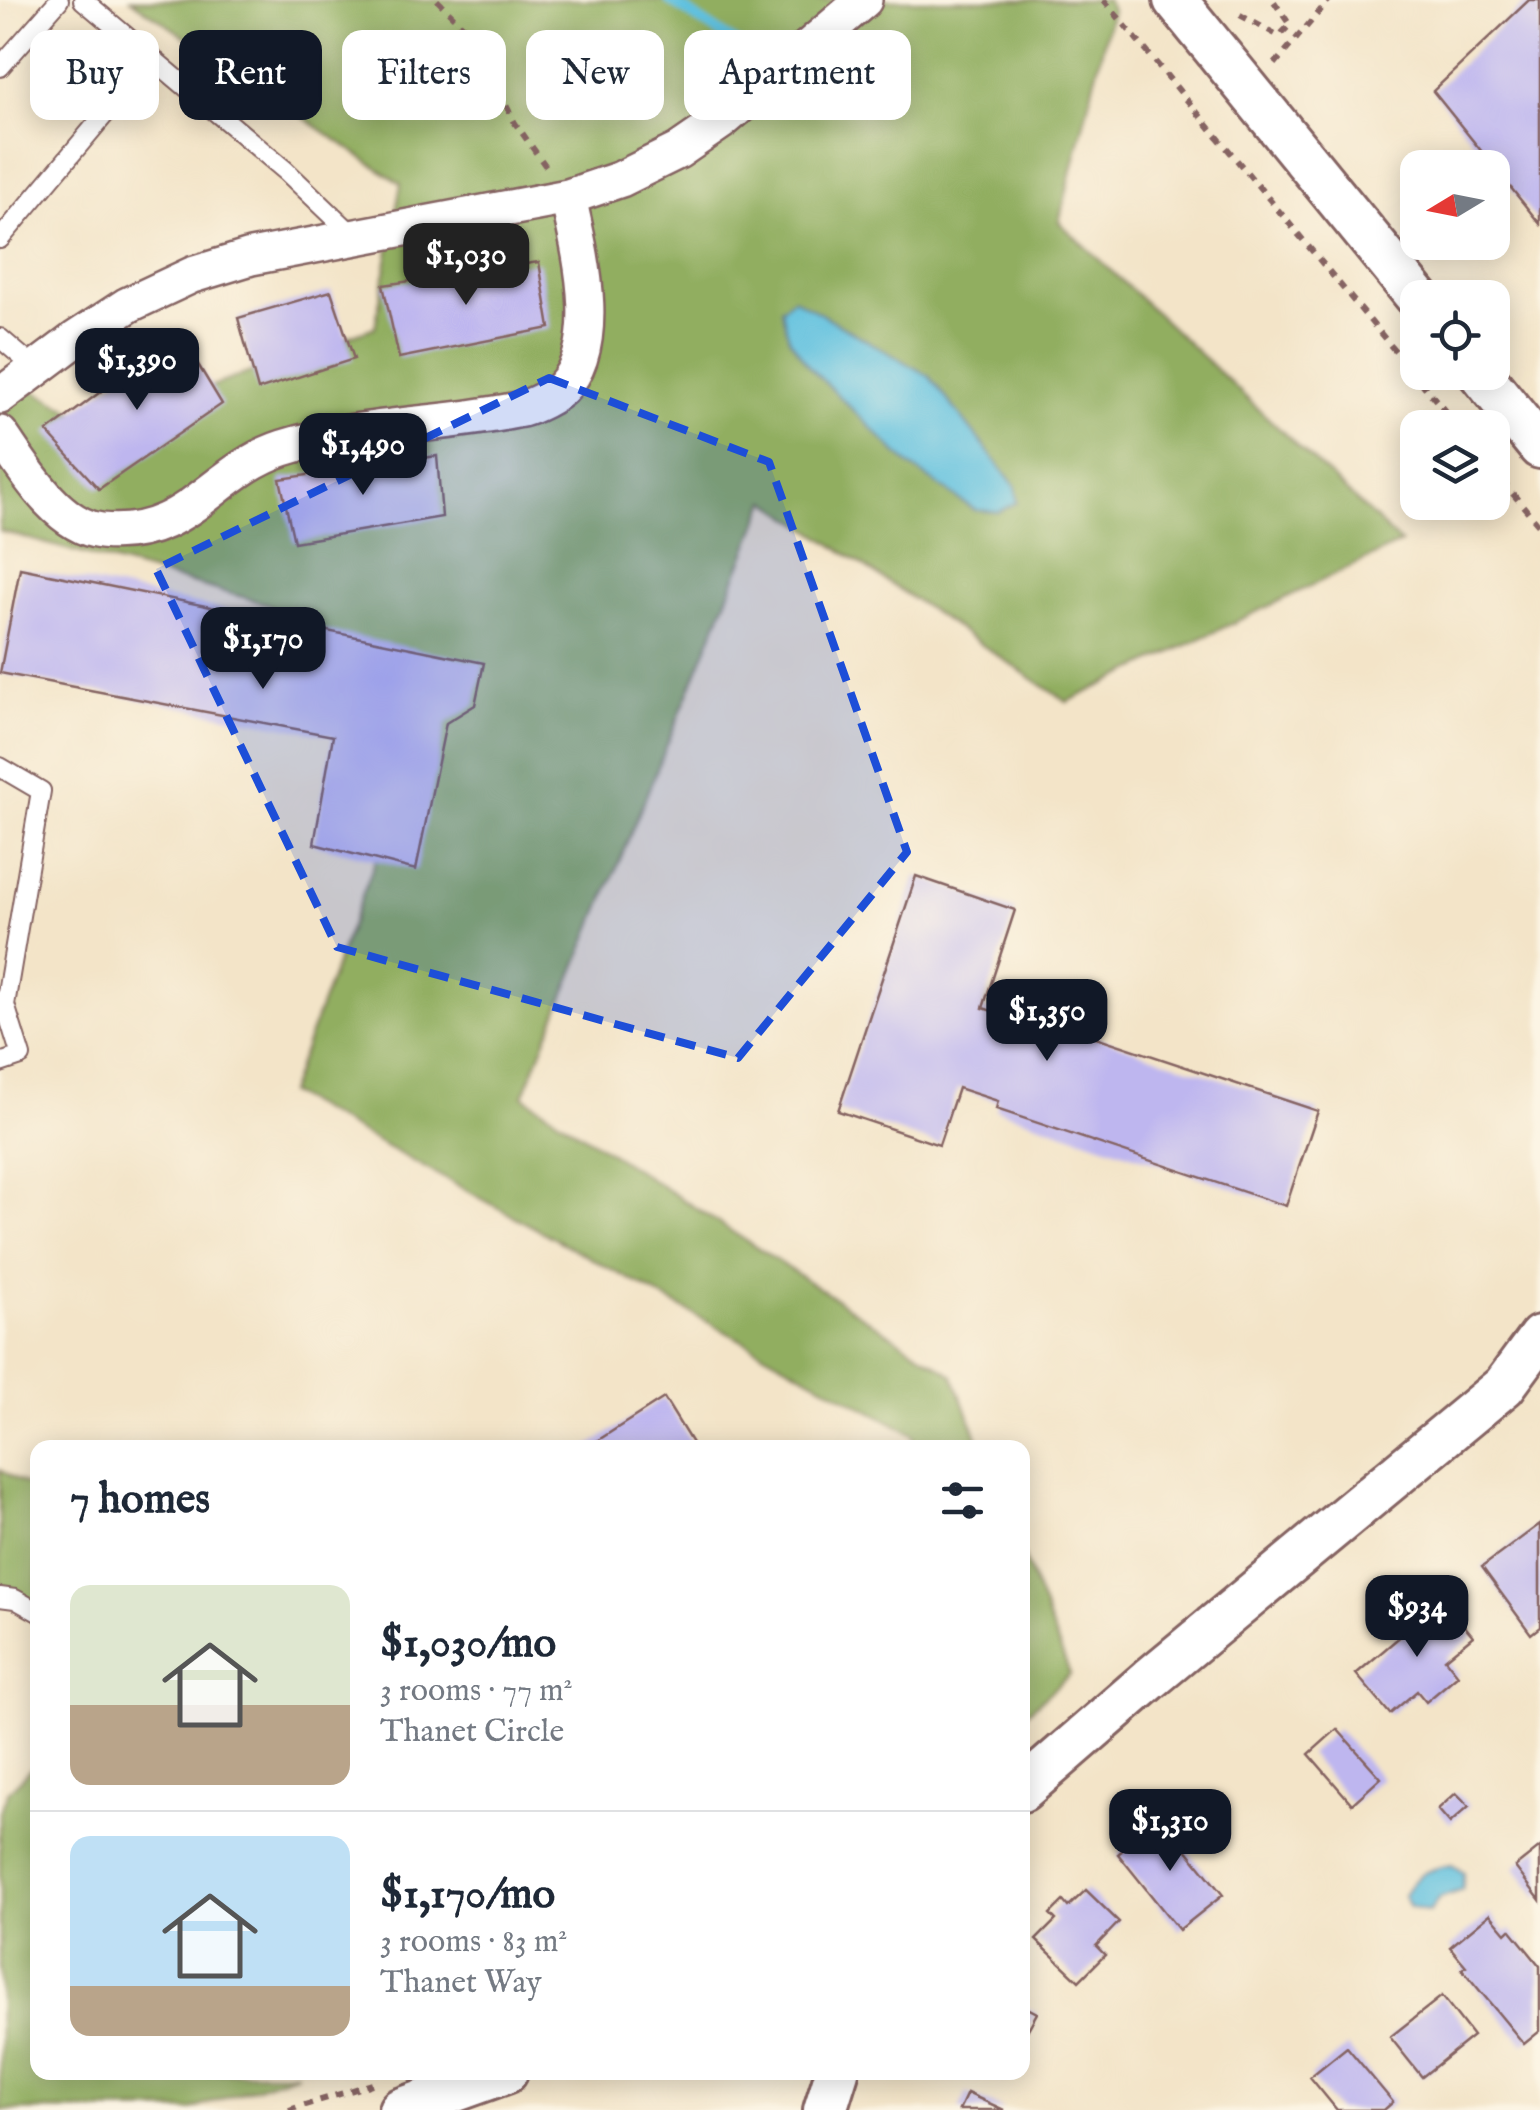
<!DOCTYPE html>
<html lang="en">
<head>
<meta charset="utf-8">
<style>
  body { margin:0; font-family:"IM FELL English",serif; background:#f6f6f7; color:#1f2937; height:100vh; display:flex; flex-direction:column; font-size:38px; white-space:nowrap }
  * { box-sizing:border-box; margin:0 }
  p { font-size:32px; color:#747a83 }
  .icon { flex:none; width:55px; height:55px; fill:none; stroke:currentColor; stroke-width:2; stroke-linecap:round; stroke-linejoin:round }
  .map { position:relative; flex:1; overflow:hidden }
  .panel { position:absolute; left:30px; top:1440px; width:1000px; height:640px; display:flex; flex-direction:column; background:#fff; border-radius:20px; box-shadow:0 5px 25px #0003 }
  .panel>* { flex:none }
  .guide { position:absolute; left:30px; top:30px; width:1000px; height:90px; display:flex; gap:20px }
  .needle { width:65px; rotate:260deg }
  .fabs { position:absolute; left:1400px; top:150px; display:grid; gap:20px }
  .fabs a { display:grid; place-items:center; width:110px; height:110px; border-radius:20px; background:#fff; box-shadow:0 5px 25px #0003; font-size:50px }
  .price { position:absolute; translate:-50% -85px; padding:0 22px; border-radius:20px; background:#111827; color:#fff; font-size:32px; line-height:65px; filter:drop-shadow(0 2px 5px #0008) }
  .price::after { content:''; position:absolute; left:50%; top:60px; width:30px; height:22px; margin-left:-15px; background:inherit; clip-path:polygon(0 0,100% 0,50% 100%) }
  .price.active { background:#222; color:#fff }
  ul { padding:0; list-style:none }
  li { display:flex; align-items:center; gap:30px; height:250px; padding:0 40px }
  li+li { border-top:2px solid #e0e1e3 }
  li span { display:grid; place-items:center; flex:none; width:280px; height:200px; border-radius:20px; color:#555 }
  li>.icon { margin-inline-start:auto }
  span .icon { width:120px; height:120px; fill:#fffc; stroke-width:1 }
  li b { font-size:42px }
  h2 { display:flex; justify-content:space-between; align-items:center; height:120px; padding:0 40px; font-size:42px }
  .chip { padding:0 35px; border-radius:20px; background:#fff; box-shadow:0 5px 25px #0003; font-size:35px; line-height:90px }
  .chip.active { background:#111827; color:#fff }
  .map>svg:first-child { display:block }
</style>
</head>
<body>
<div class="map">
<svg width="1540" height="2110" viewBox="0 0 1540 2110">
  <rect width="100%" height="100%" fill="#fcf5e5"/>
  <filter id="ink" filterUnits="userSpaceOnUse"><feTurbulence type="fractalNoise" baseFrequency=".01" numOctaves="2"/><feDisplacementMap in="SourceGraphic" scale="20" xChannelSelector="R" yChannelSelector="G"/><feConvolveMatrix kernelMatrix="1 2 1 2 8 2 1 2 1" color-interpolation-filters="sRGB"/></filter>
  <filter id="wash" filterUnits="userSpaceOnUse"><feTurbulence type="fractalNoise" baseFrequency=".0048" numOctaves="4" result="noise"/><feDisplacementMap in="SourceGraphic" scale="40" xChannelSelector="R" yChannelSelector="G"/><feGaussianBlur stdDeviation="2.25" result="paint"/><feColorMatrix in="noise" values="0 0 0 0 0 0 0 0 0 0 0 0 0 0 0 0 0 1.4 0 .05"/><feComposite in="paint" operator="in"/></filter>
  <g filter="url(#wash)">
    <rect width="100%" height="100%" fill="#f3e4c8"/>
    <!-- forest -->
    <path fill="#91ae60" stroke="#6e6646" stroke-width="2.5" d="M131,0H1107L1112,10L1059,222L1401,543L1067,702L767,501L523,1096L953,1375L981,1447L916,1448L913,1434L288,1093L419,744L268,604L0,531V373L102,426L375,327L401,184Z
      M0,1470L37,1491V1608L0,1583Z
      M1022,1553L1070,1674L1023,1716H1022Z
      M37,1763L38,2072L297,2073L190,2110H0V1811L9,1791Z"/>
    <!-- water -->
    <path fill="#61c1df" stroke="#567085" stroke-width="2.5" d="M793,298L929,376L1016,487L1017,502L998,512L975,510L909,465L809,367L789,338L781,309Z
      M1452,1865L1464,1873L1462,1890L1439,1898L1429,1912L1410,1907L1404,1895C1416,1873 1429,1869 1452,1865Z"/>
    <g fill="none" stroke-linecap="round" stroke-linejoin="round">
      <!-- stream -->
      <path stroke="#61c1df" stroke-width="11" d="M669,0L750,53"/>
    </g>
    <g id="blocks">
      <!-- building -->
      <path fill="#beb6ef" d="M1529,0H1540V224L1433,91Z
        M539,262L550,328L399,358L383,285Z
        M331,291L354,359L258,390L238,318Z
        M179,333L222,404L99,489L47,432Z
        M437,456L442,517L294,542L280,479Z
        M20,568L484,663L475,705L446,723L416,870L314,844L333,736L0,673Z
        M916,876L1015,910L983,1008L1025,1022L1027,1014L1318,1111L1286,1206L996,1109L998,1101L958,1088L939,1145L838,1111Z
        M664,1398L695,1448H586Z
        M1540,1524V1627L1531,1634L1482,1567Z
        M1443,1600L1473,1636L1445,1659L1458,1675L1426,1702L1417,1691L1390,1714L1356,1674Z
        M1337,1729L1381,1778L1352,1804L1309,1754Z
        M1456,1793L1469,1806L1450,1823L1438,1809Z
        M1161,1818L1223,1895L1179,1930L1118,1854Z
        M1540,1847V1900L1515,1867Z
        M1086,1890L1119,1922L1096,1946L1105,1955L1079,1981L1036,1940L1056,1920L1050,1914L1063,1901L1068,1907Z
        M1490,1914L1506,1933L1510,1929L1540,1966V2031L1524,2044L1462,1969L1466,1966L1450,1947Z
        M1442,1996L1473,2036L1422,2077L1390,2037Z
        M1022,2005L1037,2013L1022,2040Z
        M1347,2047L1393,2102L1384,2110H1337L1310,2077Z
        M967,2093L1004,2110H959Z"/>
    </g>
  </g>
  <g filter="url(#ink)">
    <use href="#blocks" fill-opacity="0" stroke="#856462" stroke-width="2.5"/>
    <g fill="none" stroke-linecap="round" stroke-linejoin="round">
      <!-- service casing -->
      <g stroke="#856462" stroke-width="22">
        <path id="service" d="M83,0L286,171L355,237
          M0,67L59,0
          M0,239L110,108L154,60
          M0,338L36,369
          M0,767L41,791L5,1005L21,1056L0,1063
          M0,1597L15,1599L38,1612"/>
      </g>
      <!-- minor casing -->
      <g stroke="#856462" stroke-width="40">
        <path id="minor" d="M0,396L76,339L128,305L192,275L251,257L568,197L621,179L678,151L723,120L864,0
          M0,434C23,467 57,526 101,531C186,540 212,471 283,448C360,424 443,426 522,409C533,406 554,396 562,388C605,345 579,248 568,197"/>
      </g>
      <!-- tertiary casing -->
      <g stroke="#856462" stroke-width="48">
        <path id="tertiary" d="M1175,0L1418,298
          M1479,372L1540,447
          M1022,1790L1150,1679L1504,1386L1540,1337
          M400,2110L506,2072
          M825,2110L837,2072"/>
      </g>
      <!-- path -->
      <path stroke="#856462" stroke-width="6" stroke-dasharray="8 8" stroke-linecap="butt" d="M437,0L470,33L515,123L547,168
        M1104,0L1459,428
        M1240,15L1279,36L1290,25L1273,0
        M1275,64L1329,0
        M1492,469L1540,526
        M289,2110L372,2084"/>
      <!-- service -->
      <use href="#service" stroke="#fff" stroke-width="18"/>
      <!-- minor -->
      <use href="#minor" stroke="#fff" stroke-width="35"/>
      <!-- tertiary -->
      <use href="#tertiary" stroke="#fff" stroke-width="42"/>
    </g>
  </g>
  <!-- marked area -->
  <path fill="#1d4ed8" fill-opacity="0.2" stroke="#1d4ed8" stroke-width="8" stroke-dasharray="20 12" stroke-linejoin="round" d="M549,378L769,462L907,852L738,1058L337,947L156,569Z"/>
</svg>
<div class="fabs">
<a><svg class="needle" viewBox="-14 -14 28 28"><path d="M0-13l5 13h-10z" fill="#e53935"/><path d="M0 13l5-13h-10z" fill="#747a83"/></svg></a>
<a><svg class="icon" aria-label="locate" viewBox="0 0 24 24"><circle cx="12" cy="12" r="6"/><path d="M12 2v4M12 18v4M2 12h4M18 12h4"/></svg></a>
<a><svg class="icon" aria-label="layers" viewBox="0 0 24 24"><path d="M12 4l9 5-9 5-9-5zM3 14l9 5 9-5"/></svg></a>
</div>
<b class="price active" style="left:466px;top:308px">$1,030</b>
<b class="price" style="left:137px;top:413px">$1,390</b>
<b class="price" style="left:363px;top:498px">$1,490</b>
<b class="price" style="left:263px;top:692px">$1,170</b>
<b class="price" style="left:1047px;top:1064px">$1,350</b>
<b class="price" style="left:1417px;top:1660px">$934</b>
<b class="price" style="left:1170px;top:1874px">$1,310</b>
<div class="guide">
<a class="chip">Buy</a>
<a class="chip active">Rent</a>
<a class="chip">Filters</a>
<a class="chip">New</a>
<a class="chip">Apartment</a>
</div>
<section class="panel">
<h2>7 homes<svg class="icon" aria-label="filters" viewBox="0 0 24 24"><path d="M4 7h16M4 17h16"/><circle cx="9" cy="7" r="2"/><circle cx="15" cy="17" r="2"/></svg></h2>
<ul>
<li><span style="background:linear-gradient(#dfe7d0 60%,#b9a48a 0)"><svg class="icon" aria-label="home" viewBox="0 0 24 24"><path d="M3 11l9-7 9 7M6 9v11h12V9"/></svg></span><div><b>$1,030/mo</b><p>3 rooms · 77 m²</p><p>Thanet Circle</p></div></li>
<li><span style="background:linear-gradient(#bfe0f5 75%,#b9a48a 0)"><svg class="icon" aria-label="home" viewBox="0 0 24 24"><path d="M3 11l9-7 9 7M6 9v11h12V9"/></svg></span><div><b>$1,170/mo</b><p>3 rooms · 83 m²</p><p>Thanet Way</p></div></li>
</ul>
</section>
</div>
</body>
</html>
